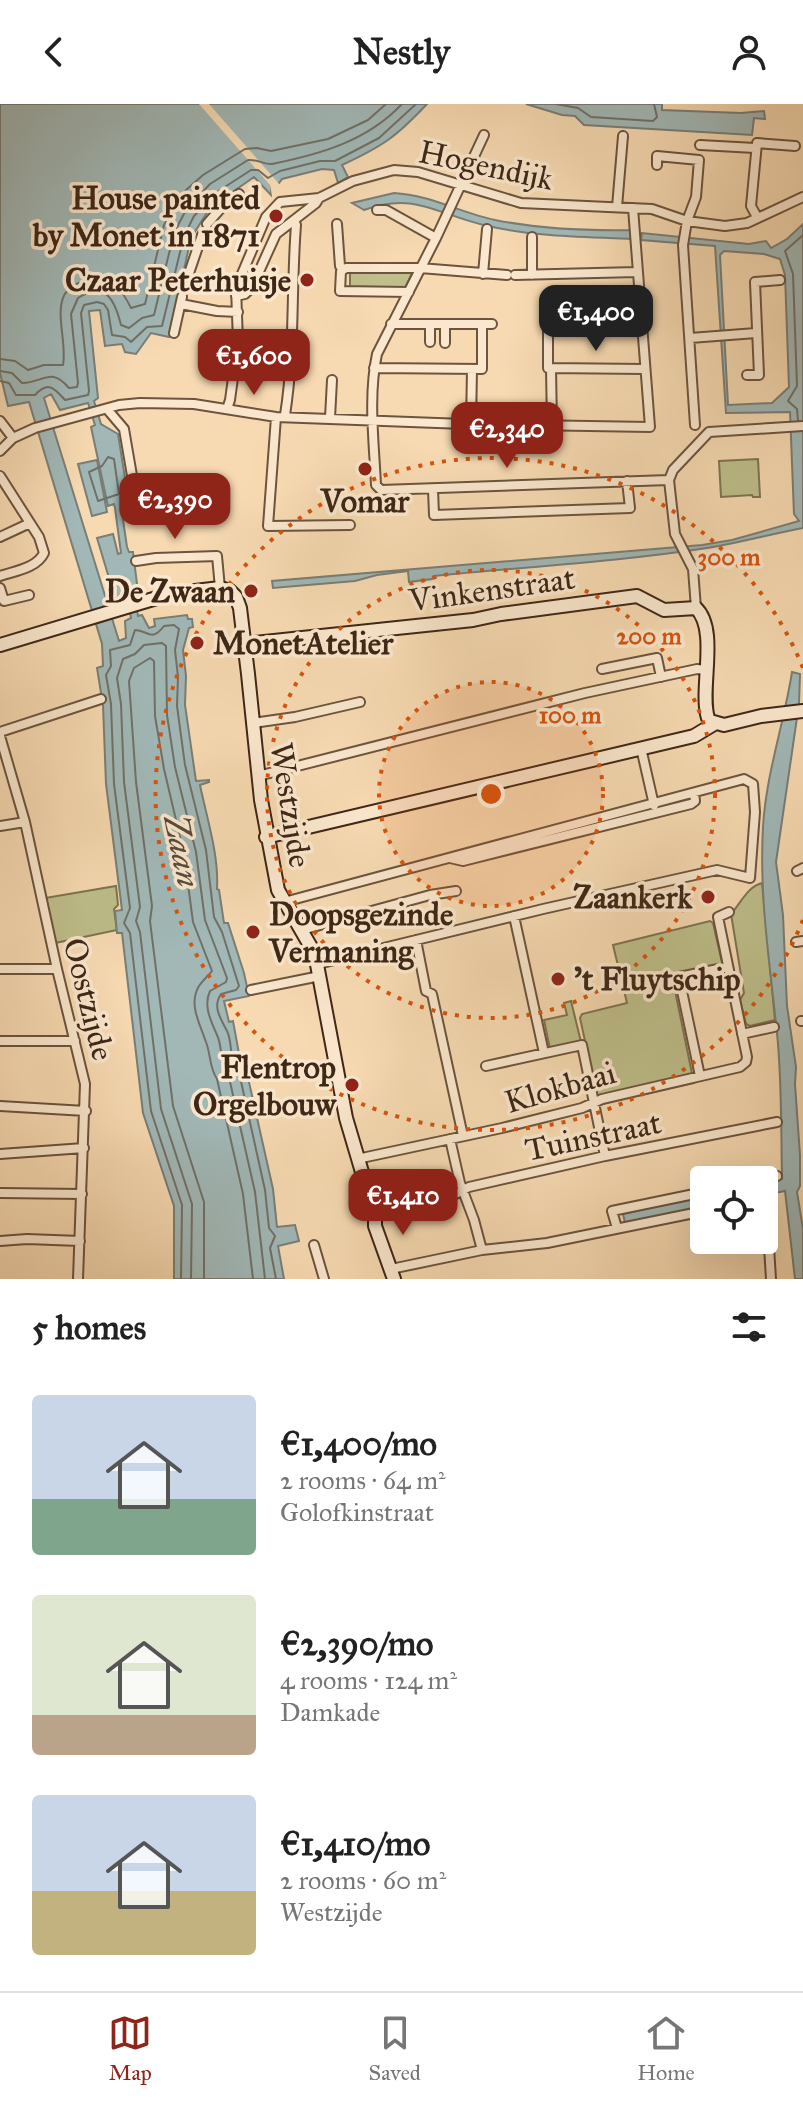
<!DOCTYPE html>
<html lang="en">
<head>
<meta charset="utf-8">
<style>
  body { margin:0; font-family:"IM FELL Great Primer",serif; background:#f6f6f6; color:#222; height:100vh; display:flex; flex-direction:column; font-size:30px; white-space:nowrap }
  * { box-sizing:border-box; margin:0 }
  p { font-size:26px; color:#767676 }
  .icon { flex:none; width:44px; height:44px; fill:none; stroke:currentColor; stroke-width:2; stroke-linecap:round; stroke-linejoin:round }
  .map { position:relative; height:1175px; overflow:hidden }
  .details { display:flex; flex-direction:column; background:#fff; flex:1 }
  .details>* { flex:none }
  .fabs { position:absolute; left:690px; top:1062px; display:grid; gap:16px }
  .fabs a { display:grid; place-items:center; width:88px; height:88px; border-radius:8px; background:#fff; box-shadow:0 8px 32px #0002; font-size:40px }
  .price { position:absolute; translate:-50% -68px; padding:0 18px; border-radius:16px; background:#8f2418; color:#fff; font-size:26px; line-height:52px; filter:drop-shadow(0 2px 4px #0008) }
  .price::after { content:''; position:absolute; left:50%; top:48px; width:24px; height:18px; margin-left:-12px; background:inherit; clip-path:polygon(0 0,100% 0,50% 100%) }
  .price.active { background:#222; color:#fff }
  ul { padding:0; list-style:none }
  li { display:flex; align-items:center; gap:24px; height:200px; padding:0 32px }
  li span { display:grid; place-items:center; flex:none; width:224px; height:160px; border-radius:8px; color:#555 }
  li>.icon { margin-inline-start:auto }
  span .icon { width:96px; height:96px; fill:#fffc; stroke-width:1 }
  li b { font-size:34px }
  h2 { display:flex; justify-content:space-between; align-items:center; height:96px; padding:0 32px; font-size:34px }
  header { display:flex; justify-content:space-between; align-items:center; height:104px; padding:0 32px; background:#fff; font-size:36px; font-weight:800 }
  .dock { display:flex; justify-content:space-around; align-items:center; height:112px; border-top:2px solid #e0e0e0; background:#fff; font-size:22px; color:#767676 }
  .dock a { display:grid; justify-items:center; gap:4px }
  .dock .active { color:#8f2418 }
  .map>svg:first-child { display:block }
</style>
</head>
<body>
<header><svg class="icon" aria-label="back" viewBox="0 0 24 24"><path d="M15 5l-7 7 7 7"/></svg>Nestly<svg class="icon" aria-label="person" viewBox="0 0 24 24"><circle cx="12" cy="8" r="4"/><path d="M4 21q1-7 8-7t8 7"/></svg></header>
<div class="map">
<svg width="803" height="1175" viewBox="0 0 803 1175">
  <rect width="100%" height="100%" fill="#f7dab2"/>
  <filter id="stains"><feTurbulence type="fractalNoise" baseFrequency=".0025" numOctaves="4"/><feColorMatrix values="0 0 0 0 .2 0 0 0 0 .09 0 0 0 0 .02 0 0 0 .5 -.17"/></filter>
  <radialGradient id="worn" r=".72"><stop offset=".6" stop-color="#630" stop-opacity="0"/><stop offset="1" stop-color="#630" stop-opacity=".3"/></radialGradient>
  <!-- green -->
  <path fill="#bebf8b" stroke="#7e7351" stroke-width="2" d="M350,167H413L405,184H350Z
    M758,355L760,393H753L752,391L721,393L719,357Z
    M762,779L775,916L750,922L746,920L740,896L744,889L731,810C741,799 747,783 762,779Z
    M116,782L118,801L114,805L117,826L55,839L45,794Z
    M710,817L713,819L723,863L721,867L673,877L694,979L599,1001L580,914L582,910L627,899L613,841Z
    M571,897L581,938L550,945L544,916L567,911L564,899Z"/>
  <!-- water -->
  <path fill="#a1b8b7" stroke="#797e77" stroke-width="2" fill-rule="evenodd" d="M0,0H427C396,33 383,42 342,61L348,73L338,79L334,66L322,65L282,75L279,79L271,81V91L254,73L210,104L191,134L169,233L151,229L136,250L125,248L122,240L105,242L100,206L89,207L98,294L94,297L101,320L118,330L129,399L122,398L121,402L127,443L129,448H133L138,488L134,489L138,512L142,511L149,524L155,522L154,515L187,511L188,515H192L193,523L189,524L183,546L186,572L185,601L196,677L209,676V678L200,681C207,715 219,751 217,785L219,786L224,819H228L244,869L249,892L224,897L229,918L233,917L240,955L244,956L273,1085L277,1123L295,1121L299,1137L278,1142L284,1175H174V1102L143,1009L122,829H117L115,807L122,806L106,680L103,601L97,564L103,562L102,540L29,298L8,302L0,269ZM51,290L60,306L88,299L95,321L91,323L108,402L114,400L115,404L121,449L118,450L113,430L97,434L115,494L127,491L131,514L125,517L126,534L119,537L44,294Z
    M526,0H662V6L741,9L764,7L765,15L754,14L752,31L584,21L575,12L562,11Z
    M394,89C430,91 461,109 495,116C540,125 590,127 636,126L637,135C587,133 536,133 488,122C437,111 416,87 364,106L352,99Z
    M803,120V424C771,430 739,439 707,444C616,458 524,463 434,472L432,475L409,478L408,467L377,471L355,477L273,484L272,477L702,441L732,436L799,417L794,410L790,308L726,309L715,142L641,136L642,129L749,140L766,137L771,144L787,135ZM724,147L764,150L780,155L785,171L789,283L772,299L728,301L720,151Z
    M97,356L107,408L92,412L78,360Z
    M792,568L800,570L799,600L776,758L783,811L787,902L796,963L795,980L800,1051V1082L797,1088L803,1125V1175H795L785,1087L764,1091V1079L782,1075C781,1027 782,977 777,929C770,860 759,793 763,723C766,670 784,620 792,568Z
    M704,1092V1103L625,1119L623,1110Z"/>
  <!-- pier -->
  <path fill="#f7dab2" d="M199,0H209L280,81L282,83L276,84L275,91L272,92L270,81Z"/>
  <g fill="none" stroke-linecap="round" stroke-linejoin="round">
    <!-- shore -->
    <path stroke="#707067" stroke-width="2" d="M556,0L578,4L591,13L653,17L657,13L654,0
      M0,255L15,257L28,266L44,261H63C69,230 40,179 95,176C115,175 123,188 131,204L145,200L164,121L186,86L203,71L245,45L257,44L271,47L328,35L368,16L386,0
      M0,267L12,269L22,279C43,279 51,262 69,284L77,283L78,279L71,210L78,194C106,176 115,197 121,221L129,224L142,214L154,211L174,129L186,106L210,80L248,56C257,55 265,61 272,60C321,50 367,37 402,0
      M0,277L9,279L16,291H35C49,276 55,285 65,296L88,291L89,287L81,209L84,201L97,198L104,200L108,206L112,231L125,233L131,238L147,223L162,222L184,132L194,112L217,88L251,66H258L268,74L280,67L320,57H335L379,34L416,0
      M798,316L797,305L788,297L797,282L793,170L785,147L803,131
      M108,353L114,355L119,390L98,397L89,368L102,362Z
      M181,1175L182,1101L151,1007L130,829L124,819L130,804L114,680L111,600L106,571L111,562L110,546L130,541L135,526C148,526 151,539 164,522L174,521L179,525L175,546L178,573L177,602L185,661L206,746L214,813L222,828L239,882L236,886L221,890C212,903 221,915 227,927C233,939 228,953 238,964L265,1086L269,1124L275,1132L270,1144L276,1175
      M191,1175L192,1100L161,1005L140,828L136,817L140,803L124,678L121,600L117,574L123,555L135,550L144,541L162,539L166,542L167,611L175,663L196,748L205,816L227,874L226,878L210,887C203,902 211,917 217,931C223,944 219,957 228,969L255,1088L265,1175
      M204,1175V1098L173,1002L150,817L152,802L136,678L129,577L134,564L150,554L154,557L155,612L164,665L184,750L193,818L212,867C208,872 203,876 199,882C188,900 200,920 206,938C211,951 209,963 217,975L243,1090L253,1175"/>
    <!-- street casing -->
    <g stroke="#6c543e" stroke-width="12">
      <path id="street" d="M484,31L436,134L377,250C368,292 374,338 376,381L381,386L669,376
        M700,41L755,44
        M657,61V52L699,56L696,93L687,117L683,141L695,321
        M617,103L623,32
        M377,106H386L436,134
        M757,113L751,102L757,39L795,42
        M207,120L221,104L239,90
        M337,120L340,162L343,166
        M532,133V171
        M483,170L487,125
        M515,171L637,168
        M185,181L202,131
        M409,188L340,187L341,167L346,164H420L507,171
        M236,192L245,190L252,183L276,130L316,99L319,94
        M181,200L217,207L238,208
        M391,220H492
        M642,223L548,221V264L644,265
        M174,229L182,193
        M690,234L756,229
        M430,238V220
        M445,239V220
        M374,264L482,265V221
        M551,264L552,322
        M747,271H759L755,178L780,176
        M107,305L124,325L135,389
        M227,305L230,296L238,237L236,184L266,113L280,98L319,94L353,77L394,66L418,68L521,99L652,105L687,117L725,122L747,119L803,93
        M285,311C295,248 291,185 296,121L294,116
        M276,313L268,422L350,421
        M330,314L332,276
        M0,317L13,334
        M471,320L472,265
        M528,321L650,323L633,104
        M0,347L13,334L35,324L119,301L140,299L194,300L276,313L491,321
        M0,372L39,433L44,449C37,464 15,467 0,472
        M433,385L434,411L630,404L627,377
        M0,433L30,419
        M136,457L156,454L217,452L220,484
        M0,484L4,497L29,491
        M696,504L693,465L675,430L669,376L673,366L709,328L803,322
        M602,565L657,554L661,573
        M253,619L295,613L360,598
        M0,628L101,595
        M0,632L25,718L57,865L85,980L78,1175
        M641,644L654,701
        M258,672L585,589L697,565L707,566
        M0,722L25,718
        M450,754L463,757L691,700L695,697L694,689
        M797,767L803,764
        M284,798L744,675L753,680L755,708L750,774L717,766L543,805L318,860
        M514,812L544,949
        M302,826L430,791L456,787
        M416,836L426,887L432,890L463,1032
        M796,838L803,837
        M0,865H57
        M251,886L320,872
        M801,917H803
        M742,930L774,923
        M0,937H75
        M486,962L582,941L605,1052
        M700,972L679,873L728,863
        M0,1002L86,1007
        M450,1035L460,1079L474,1116L482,1146
        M0,1050L84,1044
        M357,1055L502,1024L582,1004L602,995L740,963L746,958L747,953L718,813L729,808
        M758,1076L777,1072
        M0,1089L82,1090
        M375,1112L446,1095L469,1083L605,1052L777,1018
        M617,1124L612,1107L704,1088
        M0,1137L27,1135L80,1137
        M314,1141L324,1175
        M769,1143L771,1175
        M391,1165L482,1146L547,1139L704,1107"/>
    </g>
    <!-- secondary casing -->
    <g stroke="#3e2717" stroke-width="16">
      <path id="secondary" d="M244,540L473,516L501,510L637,492L664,506L696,504C719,526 699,586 708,614
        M0,541L170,490L220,484L230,487L236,493L240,504L248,570L261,696L278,786L315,850L346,1014L375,1112V1122L394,1175
        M710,617L724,621L761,612L803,607
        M266,733L694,632L714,620"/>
    </g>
    <!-- street -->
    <use href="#street" stroke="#fae7cd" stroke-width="8"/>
    <!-- secondary -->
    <use href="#secondary" stroke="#fae7cd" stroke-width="12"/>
  </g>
  <!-- distance rings -->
  <circle cx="491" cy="690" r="112" fill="#d7540d" fill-opacity=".12"/>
  <g fill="none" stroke="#d7540d" stroke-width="4" stroke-dasharray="4 8">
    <circle cx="491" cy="690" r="112"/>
    <circle cx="491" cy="690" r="224"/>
    <path d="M803 816A336 336 0 1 1 803 564"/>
  </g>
  <!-- markers -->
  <g fill="#8f2418" stroke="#fae7cd" stroke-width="3">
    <circle cx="276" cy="112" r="8"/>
    <circle cx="307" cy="176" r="8"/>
    <circle cx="365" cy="365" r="8"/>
    <circle cx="251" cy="487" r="8"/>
    <circle cx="197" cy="539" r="8"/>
    <circle cx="708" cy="793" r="8"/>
    <circle cx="253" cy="828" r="8"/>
    <circle cx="558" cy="875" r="8"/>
    <circle cx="352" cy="981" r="8"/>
  </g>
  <g text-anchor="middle" stroke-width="7" stroke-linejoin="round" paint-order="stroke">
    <!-- street labels -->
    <g font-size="32" fill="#3e2717" stroke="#fae7cd">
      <text transform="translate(486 61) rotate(12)" y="11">Hogendijk</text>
      <text transform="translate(492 485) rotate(-8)" y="11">Vinkenstraat</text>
      <text transform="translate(291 701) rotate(81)" y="11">Westzijde</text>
      <text transform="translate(89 895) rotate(76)" y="11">Oostzijde</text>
      <text transform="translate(560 983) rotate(-16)" y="11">Klokbaai</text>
      <text transform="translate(593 1032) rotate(-12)" y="11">Tuinstraat</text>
    </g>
    <!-- poi labels -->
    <g font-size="32" font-weight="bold" fill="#3e2717" stroke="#fae7cd" text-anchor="end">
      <text x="260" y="105">House painted<tspan x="260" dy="37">by Monet in 1871</tspan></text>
      <text x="291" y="187">Czaar Peterhuisje</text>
      <text x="365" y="408" text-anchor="middle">Vomar</text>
      <text x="235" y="498">De Zwaan</text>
      <text x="213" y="550" text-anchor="start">MonetAtelier</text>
      <text x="692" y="804">Zaankerk</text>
      <text x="269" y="821" text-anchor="start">Doopsgezinde<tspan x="269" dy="37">Vermaning</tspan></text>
      <text x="574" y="886" text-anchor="start">'t Fluytschip</text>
      <text x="336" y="974">Flentrop<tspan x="336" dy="37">Orgelbouw</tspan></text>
    </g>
    <!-- water labels -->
    <g font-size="34" font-style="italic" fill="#574b3f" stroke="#fae7cd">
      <text transform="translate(183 747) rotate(79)" y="12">Zaan</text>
    </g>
  </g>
  <circle cx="491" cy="690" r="12" fill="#d7540d" stroke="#fae7cd" stroke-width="4"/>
  <g font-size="24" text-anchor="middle" font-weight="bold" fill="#d7540d" stroke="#fae7cd" stroke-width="7" stroke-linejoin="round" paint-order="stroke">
    <text x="729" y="461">300 m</text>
    <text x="649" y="540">200 m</text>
    <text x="570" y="619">100 m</text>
  </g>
  <rect width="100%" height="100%" filter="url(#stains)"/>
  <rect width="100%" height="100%" fill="url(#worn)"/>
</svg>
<div class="fabs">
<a><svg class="icon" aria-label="locate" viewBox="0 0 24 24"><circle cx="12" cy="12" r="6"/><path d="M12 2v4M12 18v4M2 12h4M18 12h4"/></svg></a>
</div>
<b class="price active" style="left:596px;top:249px">€1,400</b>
<b class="price" style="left:254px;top:293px">€1,600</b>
<b class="price" style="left:507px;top:366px">€2,340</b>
<b class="price" style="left:175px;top:437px">€2,390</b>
<b class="price" style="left:403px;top:1133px">€1,410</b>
</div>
<section class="details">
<h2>5 homes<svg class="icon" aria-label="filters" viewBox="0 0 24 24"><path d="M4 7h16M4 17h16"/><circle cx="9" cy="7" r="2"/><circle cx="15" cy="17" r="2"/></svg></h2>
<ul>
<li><span style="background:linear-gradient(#c9d6e8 65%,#7fa58c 0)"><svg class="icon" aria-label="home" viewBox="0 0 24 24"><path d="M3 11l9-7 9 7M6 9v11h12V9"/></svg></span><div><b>€1,400/mo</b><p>2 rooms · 64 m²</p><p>Golofkinstraat</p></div></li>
<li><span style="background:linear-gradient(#dfe7d0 75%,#b9a48a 0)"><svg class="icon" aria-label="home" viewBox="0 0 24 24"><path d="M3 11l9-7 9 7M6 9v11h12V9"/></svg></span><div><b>€2,390/mo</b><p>4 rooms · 124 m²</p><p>Damkade</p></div></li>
<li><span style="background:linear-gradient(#c9d6e8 60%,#c2b280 0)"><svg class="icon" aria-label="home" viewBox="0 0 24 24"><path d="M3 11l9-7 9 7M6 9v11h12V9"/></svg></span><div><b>€1,410/mo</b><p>2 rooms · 60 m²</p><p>Westzijde</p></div></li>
</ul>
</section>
<nav class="dock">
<a class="active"><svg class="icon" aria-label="map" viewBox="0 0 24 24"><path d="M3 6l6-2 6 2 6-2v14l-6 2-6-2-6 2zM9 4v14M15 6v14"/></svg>Map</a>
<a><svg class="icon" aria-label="saved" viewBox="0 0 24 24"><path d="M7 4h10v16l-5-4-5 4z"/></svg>Saved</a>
<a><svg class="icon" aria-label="home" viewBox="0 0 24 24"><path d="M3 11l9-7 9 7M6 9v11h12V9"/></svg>Home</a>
</nav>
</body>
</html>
